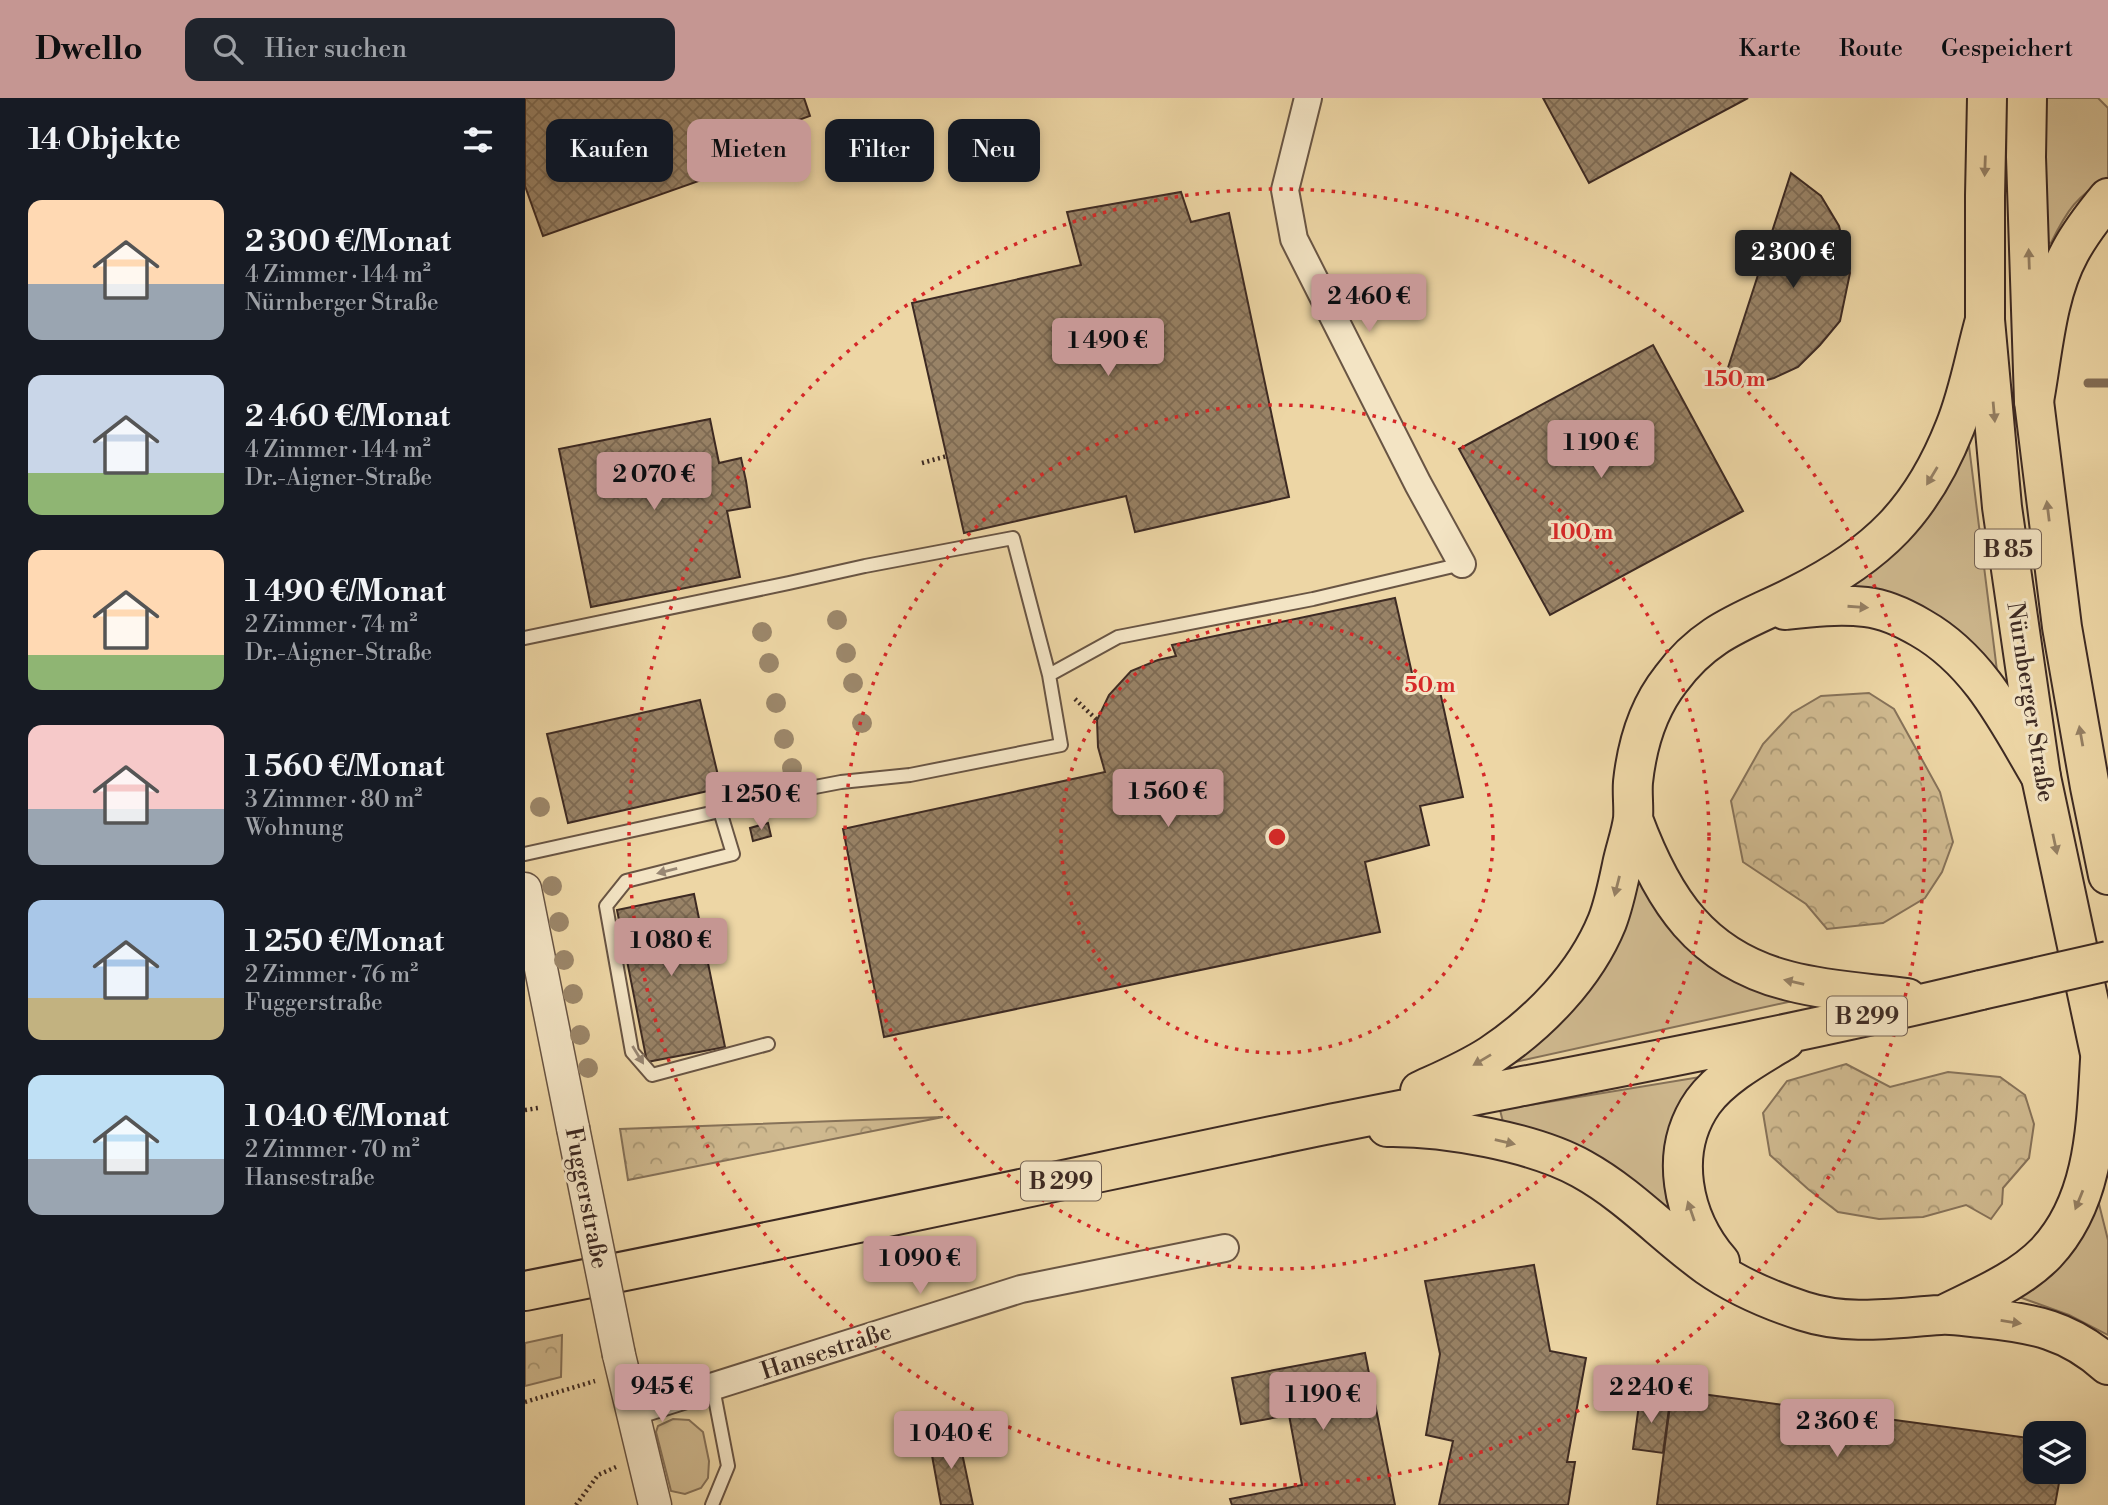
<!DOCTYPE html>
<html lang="de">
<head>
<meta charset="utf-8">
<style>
  body { margin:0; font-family:"Libre Bodoni",serif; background:#20242c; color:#f1f3f6; height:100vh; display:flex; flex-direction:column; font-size:26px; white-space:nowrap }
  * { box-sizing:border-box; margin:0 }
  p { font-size:23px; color:#9ea1a6 }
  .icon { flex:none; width:38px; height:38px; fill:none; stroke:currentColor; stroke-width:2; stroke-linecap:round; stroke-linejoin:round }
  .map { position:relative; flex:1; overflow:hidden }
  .sheet { display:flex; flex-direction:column; background:#171b24; width:525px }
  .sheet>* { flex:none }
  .top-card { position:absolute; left:21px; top:21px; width:665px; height:63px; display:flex; gap:14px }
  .buttons { position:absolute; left:1498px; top:1323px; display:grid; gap:14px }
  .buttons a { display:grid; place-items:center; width:63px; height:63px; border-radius:14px; background:#171b24; box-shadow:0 4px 10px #0003; font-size:35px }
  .price { position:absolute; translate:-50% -60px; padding:0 16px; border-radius:7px; background:#c59692; color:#111; font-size:23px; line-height:46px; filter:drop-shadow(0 2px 4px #0008) }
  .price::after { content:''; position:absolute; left:50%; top:42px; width:21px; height:16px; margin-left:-10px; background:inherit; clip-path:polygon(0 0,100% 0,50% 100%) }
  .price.on { background:#222; color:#fff }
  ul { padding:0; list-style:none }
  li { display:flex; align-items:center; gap:21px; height:175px; padding:0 28px }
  li span { display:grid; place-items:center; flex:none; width:196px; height:140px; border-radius:14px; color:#555 }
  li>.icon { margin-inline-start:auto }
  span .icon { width:84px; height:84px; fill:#fffc; stroke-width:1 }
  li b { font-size:30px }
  h2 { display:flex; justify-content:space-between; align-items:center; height:84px; padding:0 28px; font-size:30px }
  .pill { padding:0 24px; border-radius:14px; background:#171b24; box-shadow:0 4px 10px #0003; font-size:24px; line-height:63px }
  .pill.on { background:#c59692; color:#111 }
  header { display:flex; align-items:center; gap:42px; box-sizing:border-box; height:98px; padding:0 35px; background:#c59692; color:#111 }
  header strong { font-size:33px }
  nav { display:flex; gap:38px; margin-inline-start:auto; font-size:24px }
  .search { width:490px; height:63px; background:#20242c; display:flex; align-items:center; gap:18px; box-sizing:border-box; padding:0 24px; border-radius:14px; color:#9ea1a6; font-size:26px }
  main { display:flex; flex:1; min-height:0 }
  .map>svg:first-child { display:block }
</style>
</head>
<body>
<header>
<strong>Dwello</strong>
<div class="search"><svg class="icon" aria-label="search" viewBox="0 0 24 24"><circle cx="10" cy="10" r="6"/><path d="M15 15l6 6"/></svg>Hier suchen</div>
<nav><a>Karte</a><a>Route</a><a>Gespeichert</a></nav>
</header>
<main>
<section class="sheet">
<h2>14 Objekte<svg class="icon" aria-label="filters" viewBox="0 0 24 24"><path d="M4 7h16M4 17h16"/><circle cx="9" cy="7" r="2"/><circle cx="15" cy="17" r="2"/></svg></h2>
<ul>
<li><span style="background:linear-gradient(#ffd9b3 60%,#9aa5b1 0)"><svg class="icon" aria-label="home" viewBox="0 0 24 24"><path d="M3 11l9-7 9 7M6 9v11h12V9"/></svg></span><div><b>2 300 €/Monat</b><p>4 Zimmer · 144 m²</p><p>Nürnberger Straße</p></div></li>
<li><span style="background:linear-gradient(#c9d6e8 70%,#8fb573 0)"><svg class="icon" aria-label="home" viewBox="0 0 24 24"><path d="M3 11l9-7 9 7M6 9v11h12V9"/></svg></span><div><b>2 460 €/Monat</b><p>4 Zimmer · 144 m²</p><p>Dr.-Aigner-Straße</p></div></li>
<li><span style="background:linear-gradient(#ffd9b3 75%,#8fb573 0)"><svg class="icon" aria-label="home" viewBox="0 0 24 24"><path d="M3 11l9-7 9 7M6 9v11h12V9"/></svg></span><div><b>1 490 €/Monat</b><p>2 Zimmer · 74 m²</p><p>Dr.-Aigner-Straße</p></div></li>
<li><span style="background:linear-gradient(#f6c9c9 60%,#9aa5b1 0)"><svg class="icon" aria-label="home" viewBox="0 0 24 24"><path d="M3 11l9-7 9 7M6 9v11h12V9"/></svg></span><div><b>1 560 €/Monat</b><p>3 Zimmer · 80 m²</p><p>Wohnung</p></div></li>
<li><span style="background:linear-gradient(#a9c7e8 70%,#c2b280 0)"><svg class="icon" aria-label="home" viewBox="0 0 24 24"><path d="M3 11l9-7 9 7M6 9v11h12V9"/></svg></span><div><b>1 250 €/Monat</b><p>2 Zimmer · 76 m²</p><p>Fuggerstraße</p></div></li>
<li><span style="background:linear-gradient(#bfe0f5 60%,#9aa5b1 0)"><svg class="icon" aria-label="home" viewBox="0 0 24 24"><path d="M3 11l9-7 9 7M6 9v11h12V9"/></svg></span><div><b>1 040 €/Monat</b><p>2 Zimmer · 70 m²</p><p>Hansestraße</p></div></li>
</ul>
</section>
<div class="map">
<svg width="1583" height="1407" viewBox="0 0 1583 1407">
  <defs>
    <pattern id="forest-crowns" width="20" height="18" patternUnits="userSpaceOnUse" patternTransform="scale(1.75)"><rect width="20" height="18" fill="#cfb98f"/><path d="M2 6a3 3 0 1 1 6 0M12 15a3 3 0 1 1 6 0" fill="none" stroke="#a99774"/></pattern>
    <pattern id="building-cross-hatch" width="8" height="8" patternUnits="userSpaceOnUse" patternTransform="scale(1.75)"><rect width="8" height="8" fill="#998367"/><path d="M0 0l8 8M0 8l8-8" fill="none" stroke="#7e6b54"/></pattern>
  </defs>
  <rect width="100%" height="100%" fill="#edd6a5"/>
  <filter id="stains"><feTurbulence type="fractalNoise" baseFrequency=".00286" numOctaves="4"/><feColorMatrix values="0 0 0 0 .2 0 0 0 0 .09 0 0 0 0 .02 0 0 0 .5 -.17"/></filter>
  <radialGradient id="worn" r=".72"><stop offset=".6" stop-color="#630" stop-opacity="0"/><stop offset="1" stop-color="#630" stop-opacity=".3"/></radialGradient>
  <!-- grass -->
  <path fill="#cfb98f" stroke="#867259" stroke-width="2" d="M1519,0H1573L1583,10V79C1552,98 1542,112 1526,145L1518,144Z
    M1444,348L1473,581L1320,494C1344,476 1370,458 1390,435C1413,410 1429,378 1444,348Z
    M1111,780L1286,899L990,964L987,956Z
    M1175,979L1139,1066L1141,1097L1147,1123L980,1032L975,1012Z
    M1571,1094L1583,1142V1237L1544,1217L1494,1199Z
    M148,1321L164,1322L178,1334L184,1363L183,1380L176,1390L160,1396L146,1393L131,1334L133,1328Z"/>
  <!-- forest -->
  <path fill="url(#forest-crowns)" stroke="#867259" stroke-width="2" d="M1344,595L1369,611L1415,694L1428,744L1417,774L1400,800L1358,825L1302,831L1281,806L1218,764L1206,703L1238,646L1267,615L1296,598Z
    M1321,966L1365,989L1423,974L1475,979L1500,997L1509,1026L1504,1060L1478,1090L1477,1106L1466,1121L1441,1107L1398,1119L1354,1121L1313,1114L1283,1091L1245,1057L1238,1015L1262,983Z
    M418,1019L103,1082L95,1031Z
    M37,1237L36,1279L0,1288V1245Z"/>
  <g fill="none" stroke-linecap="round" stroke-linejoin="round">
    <!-- stream -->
    <path stroke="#836e57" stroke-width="9" d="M1563,285H1583"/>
  </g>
  <!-- building -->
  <path fill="url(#building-cross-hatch)" stroke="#3d2a23" stroke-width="2" d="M0,0H279L285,18L180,55L188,78L18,138L0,88Z
    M1018,0H1223L1064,85Z
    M1266,75L1296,98L1314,128L1325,175L1315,223L1295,247L1273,269L1249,280L1221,288L1199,282Z
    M656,94L666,124L704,115L764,399L610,434L601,398L439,435L387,205L556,167L542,114Z
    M1128,247L1218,413L1025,517L934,351Z
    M185,321L194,365L216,360L221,383L225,409L202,413L215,479L66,509L34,351Z
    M870,500L891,593L914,589L938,699L895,708L904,747L840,764L855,834L359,939L318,731L580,674L573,649L572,622L584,597L606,573L633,562L651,558L647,547Z
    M175,602L196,690L43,725L22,636Z
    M243,725L246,738L228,743L225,730Z
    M169,796L200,949L122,964L92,812Z
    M1009,1167L1025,1253L1061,1260L1042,1364H1050L1043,1407H914L928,1343L901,1337L915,1256L900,1183Z
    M840,1255L870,1407H707L705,1401L777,1387L764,1317L716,1326L707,1280Z
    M1147,1292L1510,1341V1374H1536L1530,1407H1132Z
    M1115,1299L1145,1303L1138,1355L1108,1351Z
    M433,1336L448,1407H416L404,1341Z"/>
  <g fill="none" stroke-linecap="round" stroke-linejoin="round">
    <!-- service casing -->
    <g stroke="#695544" stroke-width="16">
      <path id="service" d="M0,540L264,485L340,468L488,440L524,577L536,647L385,677L316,684L227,701L195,713L0,756
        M524,577L593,539L788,501L937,466
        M195,713L208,756L101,783L81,808L107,954L127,977L243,946
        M187,1407L203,1368L188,1290"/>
    </g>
    <!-- minor casing -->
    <g stroke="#695544" stroke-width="30">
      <path id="minor" d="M783,0L760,92L769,141L893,386L937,466
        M107,1314L496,1191L700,1150"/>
    </g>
    <!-- tertiary casing -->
    <g stroke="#695544" stroke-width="35">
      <path id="tertiary" d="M0,791L48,1030
        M94,1257L130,1407"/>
    </g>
    <!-- primary casing -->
    <g stroke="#3d2a23" stroke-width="42">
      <path id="primary" d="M1462,0L1460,98V222L1477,409L1516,679L1583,993
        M1502,0L1501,59L1509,303L1537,529L1565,689L1583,777"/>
    </g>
    <!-- trunk casing -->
    <g stroke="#3d2a23" stroke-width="42">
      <path id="trunk" d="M1509,303C1518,254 1521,198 1545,154C1555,135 1569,117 1583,100
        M1260,512C1287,509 1313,506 1341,509C1360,511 1379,520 1396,530C1454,563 1483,623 1516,679
        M1108,721C1138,802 1176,861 1264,883C1302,893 1343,895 1382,900
        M895,993C919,982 943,972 966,957C1014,925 1060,878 1082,824C1089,806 1093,786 1097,767C1100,752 1106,736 1108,721C1109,709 1107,696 1108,684C1112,647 1123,610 1146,581C1182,532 1221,523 1272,497C1352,457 1397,413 1430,329C1444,295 1450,257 1460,222
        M862,1029C918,1028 1009,1044 1057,1071C1104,1097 1140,1137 1183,1168C1213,1189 1244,1202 1278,1213C1324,1228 1368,1220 1415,1217C1429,1216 1443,1219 1457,1220C1508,1225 1544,1232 1583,1267
        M1195,1164C1157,1120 1143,1054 1178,1004C1197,978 1232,959 1260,942
        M0,1193C264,1141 527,1084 790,1029C1012,984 1236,945 1456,892
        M1420,1216C1454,1199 1494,1183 1521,1155C1570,1103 1571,1029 1575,962"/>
    </g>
    <!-- path -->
    <path stroke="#3d2a23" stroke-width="4.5" stroke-dasharray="2 3.5" stroke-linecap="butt" d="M397,365L422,358
      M550,601L572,622
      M0,1012L13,1010
      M0,1304L70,1283
      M51,1407L73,1377L91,1369"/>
    <!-- service -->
    <use href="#service" stroke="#f3e4c4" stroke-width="12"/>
    <!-- minor -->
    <use href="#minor" stroke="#f3e4c4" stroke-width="26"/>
    <!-- tertiary -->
    <use href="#tertiary" stroke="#f3e4c4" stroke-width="32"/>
    <!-- primary -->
    <use href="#primary" stroke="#edd6a5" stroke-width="38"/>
    <!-- trunk -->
    <use href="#trunk" stroke="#edd6a5" stroke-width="38"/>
    <!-- tertiary-bridge casing -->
    <g stroke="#695544" stroke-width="35" stroke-linecap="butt">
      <path id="tertiary-bridge" d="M48,1030L94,1257"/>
    </g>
    <!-- trunk-bridge casing -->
    <g stroke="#3d2a23" stroke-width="42" stroke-linecap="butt">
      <path id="trunk-bridge" d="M1456,892L1583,863"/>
    </g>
    <!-- tertiary-bridge -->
    <use href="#tertiary-bridge" stroke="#f3e4c4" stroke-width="32"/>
    <!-- trunk-bridge -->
    <use href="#trunk-bridge" stroke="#edd6a5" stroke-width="38"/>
  </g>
  <!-- trees -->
  <g fill="#9c876a">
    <circle cx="312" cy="522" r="10"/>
    <circle cx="237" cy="534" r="10"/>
    <circle cx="321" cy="555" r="10"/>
    <circle cx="244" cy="565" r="10"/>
    <circle cx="328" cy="585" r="10"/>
    <circle cx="251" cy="605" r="10"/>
    <circle cx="337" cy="625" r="10"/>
    <circle cx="259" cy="641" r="10"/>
    <circle cx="267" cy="670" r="10"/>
    <circle cx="15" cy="709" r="10"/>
    <circle cx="27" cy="788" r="10"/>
    <circle cx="34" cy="824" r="10"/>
    <circle cx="39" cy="862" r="10"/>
    <circle cx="48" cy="896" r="10"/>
    <circle cx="55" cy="937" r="10"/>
    <circle cx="63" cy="970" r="10"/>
  </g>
  <!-- one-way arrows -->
  <defs><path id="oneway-solid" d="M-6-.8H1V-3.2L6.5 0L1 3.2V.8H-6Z" transform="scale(1.75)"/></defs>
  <g fill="#958064">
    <use href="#oneway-solid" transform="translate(1460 68) rotate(92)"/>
    <use href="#oneway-solid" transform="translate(1504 161) rotate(-92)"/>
    <use href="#oneway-solid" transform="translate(1469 314) rotate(85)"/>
    <use href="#oneway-solid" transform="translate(1407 378) rotate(121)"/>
    <use href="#oneway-solid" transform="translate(1523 413) rotate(-97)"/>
    <use href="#oneway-solid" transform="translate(1333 509) rotate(4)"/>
    <use href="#oneway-solid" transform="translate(1556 638) rotate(-100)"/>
    <use href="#oneway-solid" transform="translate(1530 746) rotate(78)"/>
    <use href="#oneway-solid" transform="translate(1092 788) rotate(104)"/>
    <use href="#oneway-solid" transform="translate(1269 884) rotate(-167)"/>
    <use href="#oneway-solid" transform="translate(957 962) rotate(149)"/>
    <use href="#oneway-solid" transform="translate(980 1044) rotate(13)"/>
    <use href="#oneway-solid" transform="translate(1554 1102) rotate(112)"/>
    <use href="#oneway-solid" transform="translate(1166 1113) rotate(-109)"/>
    <use href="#oneway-solid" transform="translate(1486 1224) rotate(9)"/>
  </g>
  <g fill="#988774">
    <use href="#oneway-solid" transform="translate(142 773) rotate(166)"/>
    <use href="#oneway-solid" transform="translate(113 957) rotate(58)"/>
  </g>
  <!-- distance rings -->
  <g fill="none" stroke="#d62828" stroke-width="3.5" stroke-dasharray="3.5 7">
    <circle cx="752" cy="739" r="216"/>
    <circle cx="752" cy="739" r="432"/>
    <circle cx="752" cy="739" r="648"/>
  </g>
  <g text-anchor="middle" stroke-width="6" stroke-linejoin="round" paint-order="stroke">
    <!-- shield labels -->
    <g fill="#f3e4c4" stroke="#746253" stroke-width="2">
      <rect x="1450" y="431.5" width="66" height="39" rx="5"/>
      <rect x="1302" y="898.5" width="80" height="39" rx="5"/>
      <rect x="496" y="1063.5" width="80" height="39" rx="5"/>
    </g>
    <g font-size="23" font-weight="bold" fill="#3d2a23">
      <text x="1483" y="459">B 85</text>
      <text x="1342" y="926">B 299</text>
      <text x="536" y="1091">B 299</text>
    </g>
    <!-- street labels -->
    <g font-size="24" fill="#3d2a23" stroke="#f3e4c4">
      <text transform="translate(1506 604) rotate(81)" y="8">Nürnberger Straße</text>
      <text transform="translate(62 1100) rotate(79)" y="8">Fuggerstraße</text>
      <text transform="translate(301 1253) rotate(-18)" y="8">Hansestraße</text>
    </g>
  </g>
  <circle cx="752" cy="739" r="10" fill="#d62828" stroke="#f3e4c4" stroke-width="3.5"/>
  <g font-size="21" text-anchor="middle" font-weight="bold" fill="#d62828" stroke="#f3e4c4" stroke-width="6" stroke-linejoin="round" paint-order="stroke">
    <text x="1210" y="288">150 m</text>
    <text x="1057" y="441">100 m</text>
    <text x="905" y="594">50 m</text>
  </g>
  <rect width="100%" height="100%" filter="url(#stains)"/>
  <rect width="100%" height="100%" fill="url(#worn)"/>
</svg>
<div class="buttons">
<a><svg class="icon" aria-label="layers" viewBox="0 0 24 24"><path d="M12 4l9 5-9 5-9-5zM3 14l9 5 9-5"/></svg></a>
</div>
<b class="price on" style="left:1268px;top:192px">2 300 €</b>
<b class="price" style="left:844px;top:236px">2 460 €</b>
<b class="price" style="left:583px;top:280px">1 490 €</b>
<b class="price" style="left:1076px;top:382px">1 190 €</b>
<b class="price" style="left:129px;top:414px">2 070 €</b>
<b class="price" style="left:643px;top:731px">1 560 €</b>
<b class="price" style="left:236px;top:734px">1 250 €</b>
<b class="price" style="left:146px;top:880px">1 080 €</b>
<b class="price" style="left:395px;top:1198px">1 090 €</b>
<b class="price" style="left:137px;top:1326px">945 €</b>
<b class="price" style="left:1126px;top:1327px">2 240 €</b>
<b class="price" style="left:798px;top:1334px">1 190 €</b>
<b class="price" style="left:1312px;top:1361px">2 360 €</b>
<b class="price" style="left:426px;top:1373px">1 040 €</b>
<div class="top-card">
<a class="pill">Kaufen</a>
<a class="pill on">Mieten</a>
<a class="pill">Filter</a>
<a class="pill">Neu</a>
</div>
</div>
</main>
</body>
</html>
